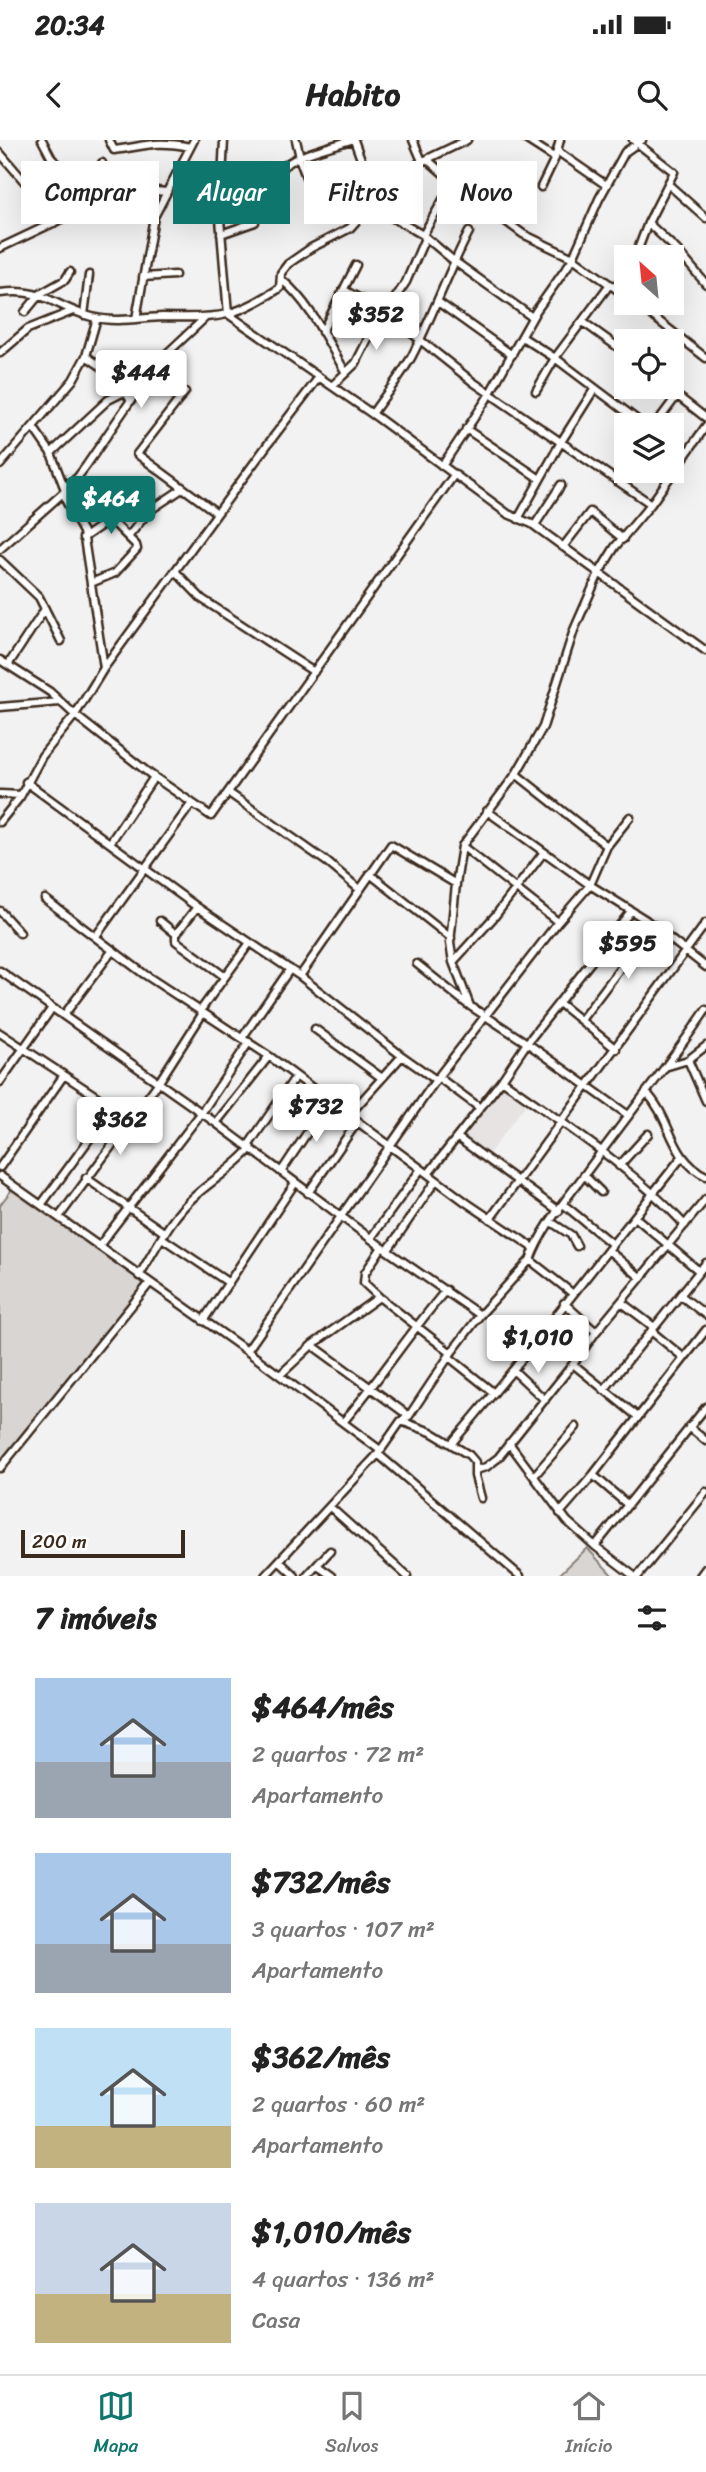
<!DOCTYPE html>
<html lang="pt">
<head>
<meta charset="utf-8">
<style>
  body { margin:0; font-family:Sriracha,sans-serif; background:#f2f2f2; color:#222; height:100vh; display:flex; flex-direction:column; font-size:26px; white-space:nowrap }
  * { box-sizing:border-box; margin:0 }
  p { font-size:23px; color:#767676 }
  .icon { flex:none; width:38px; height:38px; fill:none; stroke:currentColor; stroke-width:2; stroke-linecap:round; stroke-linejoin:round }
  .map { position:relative; height:1436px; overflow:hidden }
  .sheet { display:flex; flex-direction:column; background:#fff; flex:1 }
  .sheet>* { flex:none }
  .guide { position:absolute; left:21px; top:21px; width:665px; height:63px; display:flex; gap:14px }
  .needle { width:46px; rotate:333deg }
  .fabs { position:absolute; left:614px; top:105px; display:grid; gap:14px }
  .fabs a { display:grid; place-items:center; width:70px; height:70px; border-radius:0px; background:#fff; box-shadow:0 7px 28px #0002; font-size:35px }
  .scale { position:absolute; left:21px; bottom:18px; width:164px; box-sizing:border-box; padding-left:7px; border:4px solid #3b2a1e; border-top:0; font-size:19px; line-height:24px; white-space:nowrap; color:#3b2a1e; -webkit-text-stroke:5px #fff; paint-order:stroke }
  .price { position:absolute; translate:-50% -60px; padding:0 16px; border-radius:7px; background:#fff; color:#222; font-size:23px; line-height:46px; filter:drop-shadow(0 2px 4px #0008) }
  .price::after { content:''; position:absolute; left:50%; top:42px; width:21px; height:16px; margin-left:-10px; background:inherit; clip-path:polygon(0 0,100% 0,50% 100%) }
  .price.selected { background:#0f766e; color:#fff }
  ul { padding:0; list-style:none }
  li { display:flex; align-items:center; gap:21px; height:175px; padding:0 35px }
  li span { display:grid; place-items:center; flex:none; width:196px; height:140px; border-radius:0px; color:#555 }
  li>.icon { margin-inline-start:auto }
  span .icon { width:84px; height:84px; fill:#fffc; stroke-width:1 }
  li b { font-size:30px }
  h2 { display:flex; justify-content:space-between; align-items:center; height:84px; padding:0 35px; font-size:30px }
  .chip { padding:0 24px; border-radius:0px; background:#fff; box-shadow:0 7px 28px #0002; font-size:24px; line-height:63px }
  .chip.selected { background:#0f766e; color:#fff }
  .status { display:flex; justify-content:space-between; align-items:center; height:49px; padding:0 35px; background:#fff; direction:ltr }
  .status svg { height:19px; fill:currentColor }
  header { display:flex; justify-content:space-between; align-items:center; height:91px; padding:0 35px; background:#fff; font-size:32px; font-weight:700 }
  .tab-bar { display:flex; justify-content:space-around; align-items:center; height:98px; border-top:2px solid #e0e0e0; background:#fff; font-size:19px; color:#767676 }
  .tab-bar a { display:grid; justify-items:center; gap:4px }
  .tab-bar .selected { color:#0f766e }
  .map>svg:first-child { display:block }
</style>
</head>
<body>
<div class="status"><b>20:34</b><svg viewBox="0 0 49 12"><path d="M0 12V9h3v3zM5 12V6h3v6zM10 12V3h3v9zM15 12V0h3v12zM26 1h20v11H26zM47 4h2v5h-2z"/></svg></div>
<header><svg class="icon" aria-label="back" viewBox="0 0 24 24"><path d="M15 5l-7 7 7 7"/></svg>Habito<svg class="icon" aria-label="search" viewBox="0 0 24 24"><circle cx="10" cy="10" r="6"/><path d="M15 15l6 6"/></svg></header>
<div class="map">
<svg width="706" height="1436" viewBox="0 0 706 1436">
  <rect width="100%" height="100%" fill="#f3f2f2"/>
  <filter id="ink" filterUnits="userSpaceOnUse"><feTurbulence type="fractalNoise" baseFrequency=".0143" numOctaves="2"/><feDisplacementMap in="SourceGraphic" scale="14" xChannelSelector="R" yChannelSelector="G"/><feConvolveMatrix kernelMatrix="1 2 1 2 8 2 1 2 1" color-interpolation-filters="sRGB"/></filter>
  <g filter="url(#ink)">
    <!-- built -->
    <path fill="#e6e3e2" d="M502,940L529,960L486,1018L458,998Z"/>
    <!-- green -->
    <path fill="#d8d5d2" stroke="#8a8078" stroke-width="2" d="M13,1048L146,1144L0,1323V1065Z
      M587,1408L613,1436H558Z"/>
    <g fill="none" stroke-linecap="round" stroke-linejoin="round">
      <!-- minor casing -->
      <g stroke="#3b2a1e" stroke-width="11">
        <path id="minor" d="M42,0L52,19L70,34
          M109,0L114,10C146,6 156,0 190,7
          M224,0L220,79L228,174L378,278L508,374L532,384L706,511
          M296,0L300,17
          M354,0L375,58L393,78L423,95L454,121L532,177
          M413,0L422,21
          M527,0L555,18
          M633,0L674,32L648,83L635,117
          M557,11L606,45
          M0,13L41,61L54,83
          M299,18L313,56
          M428,20L453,42L523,94L573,118L626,156
          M102,23L100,45L166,52
          M280,31C288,16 334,6 351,0
          M336,42L359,78
          M668,44L706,78
          M541,47L555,18L560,0
          M648,83L677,110L706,144
          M221,94L255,82
          M423,95L453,42
          M0,108L74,73
          M143,137L175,135
          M282,140C311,164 327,201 346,233
          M615,148L626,132
          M344,150L385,172L473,242L651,364
          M0,153C44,147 54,167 92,177C114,183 140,178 162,177C183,177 206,179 227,174C246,169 264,158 280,148L281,133L288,124L311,108L350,88L384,50L419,23L467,0
          M438,162L512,215
          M636,163L706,218
          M25,172L40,154L65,140L70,132
          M84,175L89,135
          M136,179L154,77L194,0
          M583,182L626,213
          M322,192L356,125
          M522,197L555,218L644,285
          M0,213L28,189L73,171
          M86,216L115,236L131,261
          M332,246L356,223L369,197L406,142L425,98
          M666,247L706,278
          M536,251L555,218L610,144
          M185,252L137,314L217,373
          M372,274C385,255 401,236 412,216C433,175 448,132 469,92
          M655,285L676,257
          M33,287L51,313L64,347L66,361L83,392L104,528
          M466,289L540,339
          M51,313L108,260L126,251
          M0,325L73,240L86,216L97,178
          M442,326L486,260L536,171L572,120L599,59L625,12L642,0
          M617,341L626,327
          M64,347L77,338L86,326L146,238L160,220L206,177
          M518,379L561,302L595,248
          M535,385L561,345
          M128,397L149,371L182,349
          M83,398L122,371
          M563,407L590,372L623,399
          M0,409L63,353
          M0,420L39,457L61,501
          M175,431L202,459L314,532
          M91,443L115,433L137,409L136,405L110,379
          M0,520L50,552L75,575L150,634L211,676L454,335
          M8,525L45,469
          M0,567L60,562
          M516,634L607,706
          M26,642L197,767L300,836L402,916L436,940
          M229,653L327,722L359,749
          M0,654L21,655
          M487,671L590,745L646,780L706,827
          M0,682L20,657L42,616L75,575L104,528L268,304L319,237
          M110,703L154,637
          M462,706L558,782
          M370,734L451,798
          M45,759L144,834L269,916L467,1063L534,1108
          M197,767L176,794V801L224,836
          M0,771L20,793
          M160,781L176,794
          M96,796L192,663
          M453,822L495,776L544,712
          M417,824L467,864
          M0,831L216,983L382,1107L480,1175
          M300,836L391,705L456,744
          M559,863L616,909
          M200,871L249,804
          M64,875L113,810
          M581,880L653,785
          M315,889L382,938
          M0,893L131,979
          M242,898L290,829
          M688,920L706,961
          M668,926L688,920L706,906
          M438,937L480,968
          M502,940C565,985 632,1028 685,1085
          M0,942L52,868
          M646,952C672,979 670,1019 706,1036
          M349,975L402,916
          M628,975L527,903L470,866L453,822L450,803L456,744L462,706L516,634L543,587L574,490L599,433L615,407L651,364L706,286
          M216,983L269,916
          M458,998L559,1071
          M248,1006L296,936
          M619,1026L648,994
          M0,1027L64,935
          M281,1032L329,960
          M428,1034L502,940L527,903L631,771
          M584,1035L601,1052
          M0,1036L247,1211L380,1310
          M86,1038L165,1093
          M308,1053L358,981
          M563,1064L612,1104
          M41,1065L113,967
          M59,1077L159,942L203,873
          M635,1077L699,1131
          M490,1079L706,783
          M551,1082L571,1095L577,1106
          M162,1098L229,1143
          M371,1098L421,1029
          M99,1106L202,972L249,902
          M382,1107L365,1133L364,1143L379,1157L451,1213
          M388,1110L436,1040
          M608,1110L640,1137
          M530,1120L572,1153
          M139,1136C156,1108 171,1076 196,1055C214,1039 235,1027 251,1008
          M680,1155L706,1175
          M621,1162L654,1187
          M564,1163L596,1192
          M203,1181L295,1043
          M651,1191L683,1217
          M312,1205L409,1276
          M247,1211L438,937L558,782L590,745L607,706L630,677
          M449,1217L494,1253
          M573,1224L638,1277
          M513,1230L545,1260
          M280,1235L312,1205L379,1157
          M604,1250L706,1123
          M344,1281C380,1239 410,1192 446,1150
          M401,1281L431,1292L469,1315L475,1322V1336L481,1358
          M689,1287L706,1301
          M452,1303L513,1230L681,1018
          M509,1303L567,1381L595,1406L634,1436
          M378,1314L520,1436
          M0,1328L149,1144
          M475,1330L486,1327L498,1318L573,1224L596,1192L706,1059
          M593,1335L628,1365
          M534,1336L576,1287
          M330,1367L407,1436
          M560,1373L593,1335L706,1190
          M595,1406L706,1267
          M279,1421L295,1436
          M318,1426L332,1436
          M265,1436L378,1314L401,1281L409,1276L451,1213L480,1175L530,1120C541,1089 565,1061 585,1034C625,979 668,926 706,870
          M307,1436L330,1411
          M638,1436L706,1352
          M700,1436L706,1428"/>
      </g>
      <!-- minor -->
      <use href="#minor" stroke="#fff" stroke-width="6"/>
    </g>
  </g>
</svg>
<div class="fabs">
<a><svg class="needle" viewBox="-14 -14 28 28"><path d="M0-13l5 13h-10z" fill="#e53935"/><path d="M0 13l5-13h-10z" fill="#767676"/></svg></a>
<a><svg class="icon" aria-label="locate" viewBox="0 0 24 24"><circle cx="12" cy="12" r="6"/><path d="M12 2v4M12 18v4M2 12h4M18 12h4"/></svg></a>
<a><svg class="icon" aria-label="layers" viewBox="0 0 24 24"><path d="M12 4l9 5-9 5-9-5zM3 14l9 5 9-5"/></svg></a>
</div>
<div class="scale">200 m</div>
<b class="price" style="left:376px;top:212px">$352</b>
<b class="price" style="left:141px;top:270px">$444</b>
<b class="price selected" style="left:111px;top:396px">$464</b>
<b class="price" style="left:628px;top:841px">$595</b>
<b class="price" style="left:316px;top:1004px">$732</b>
<b class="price" style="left:120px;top:1017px">$362</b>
<b class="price" style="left:538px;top:1235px">$1,010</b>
<div class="guide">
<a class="chip">Comprar</a>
<a class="chip selected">Alugar</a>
<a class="chip">Filtros</a>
<a class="chip">Novo</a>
</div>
</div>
<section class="sheet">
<h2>7 imóveis<svg class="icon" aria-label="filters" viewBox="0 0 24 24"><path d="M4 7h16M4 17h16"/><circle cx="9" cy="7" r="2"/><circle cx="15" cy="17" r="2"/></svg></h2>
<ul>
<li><span style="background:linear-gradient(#a9c7e8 60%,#9aa5b1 0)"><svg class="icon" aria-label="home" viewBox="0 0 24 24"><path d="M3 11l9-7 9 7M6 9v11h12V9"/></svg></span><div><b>$464/mês</b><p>2 quartos · 72 m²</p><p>Apartamento</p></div></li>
<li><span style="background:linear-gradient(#a9c7e8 65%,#9aa5b1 0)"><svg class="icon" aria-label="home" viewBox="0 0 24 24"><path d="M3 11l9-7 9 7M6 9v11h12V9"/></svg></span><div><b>$732/mês</b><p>3 quartos · 107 m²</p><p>Apartamento</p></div></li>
<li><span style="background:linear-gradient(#bfe0f5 70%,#c2b280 0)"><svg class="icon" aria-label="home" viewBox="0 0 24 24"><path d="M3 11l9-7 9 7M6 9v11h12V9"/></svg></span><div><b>$362/mês</b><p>2 quartos · 60 m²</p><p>Apartamento</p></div></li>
<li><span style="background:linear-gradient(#c9d6e8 65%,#c2b280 0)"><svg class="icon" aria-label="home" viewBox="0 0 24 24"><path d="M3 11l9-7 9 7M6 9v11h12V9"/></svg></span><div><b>$1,010/mês</b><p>4 quartos · 136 m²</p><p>Casa</p></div></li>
</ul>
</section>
<nav class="tab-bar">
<a class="selected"><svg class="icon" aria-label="map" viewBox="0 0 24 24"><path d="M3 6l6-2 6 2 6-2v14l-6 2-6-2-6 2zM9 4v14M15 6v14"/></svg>Mapa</a>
<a><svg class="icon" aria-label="saved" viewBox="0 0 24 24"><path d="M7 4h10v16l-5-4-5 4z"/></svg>Salvos</a>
<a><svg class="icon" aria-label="home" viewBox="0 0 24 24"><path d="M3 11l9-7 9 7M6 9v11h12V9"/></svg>Início</a>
</nav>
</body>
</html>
